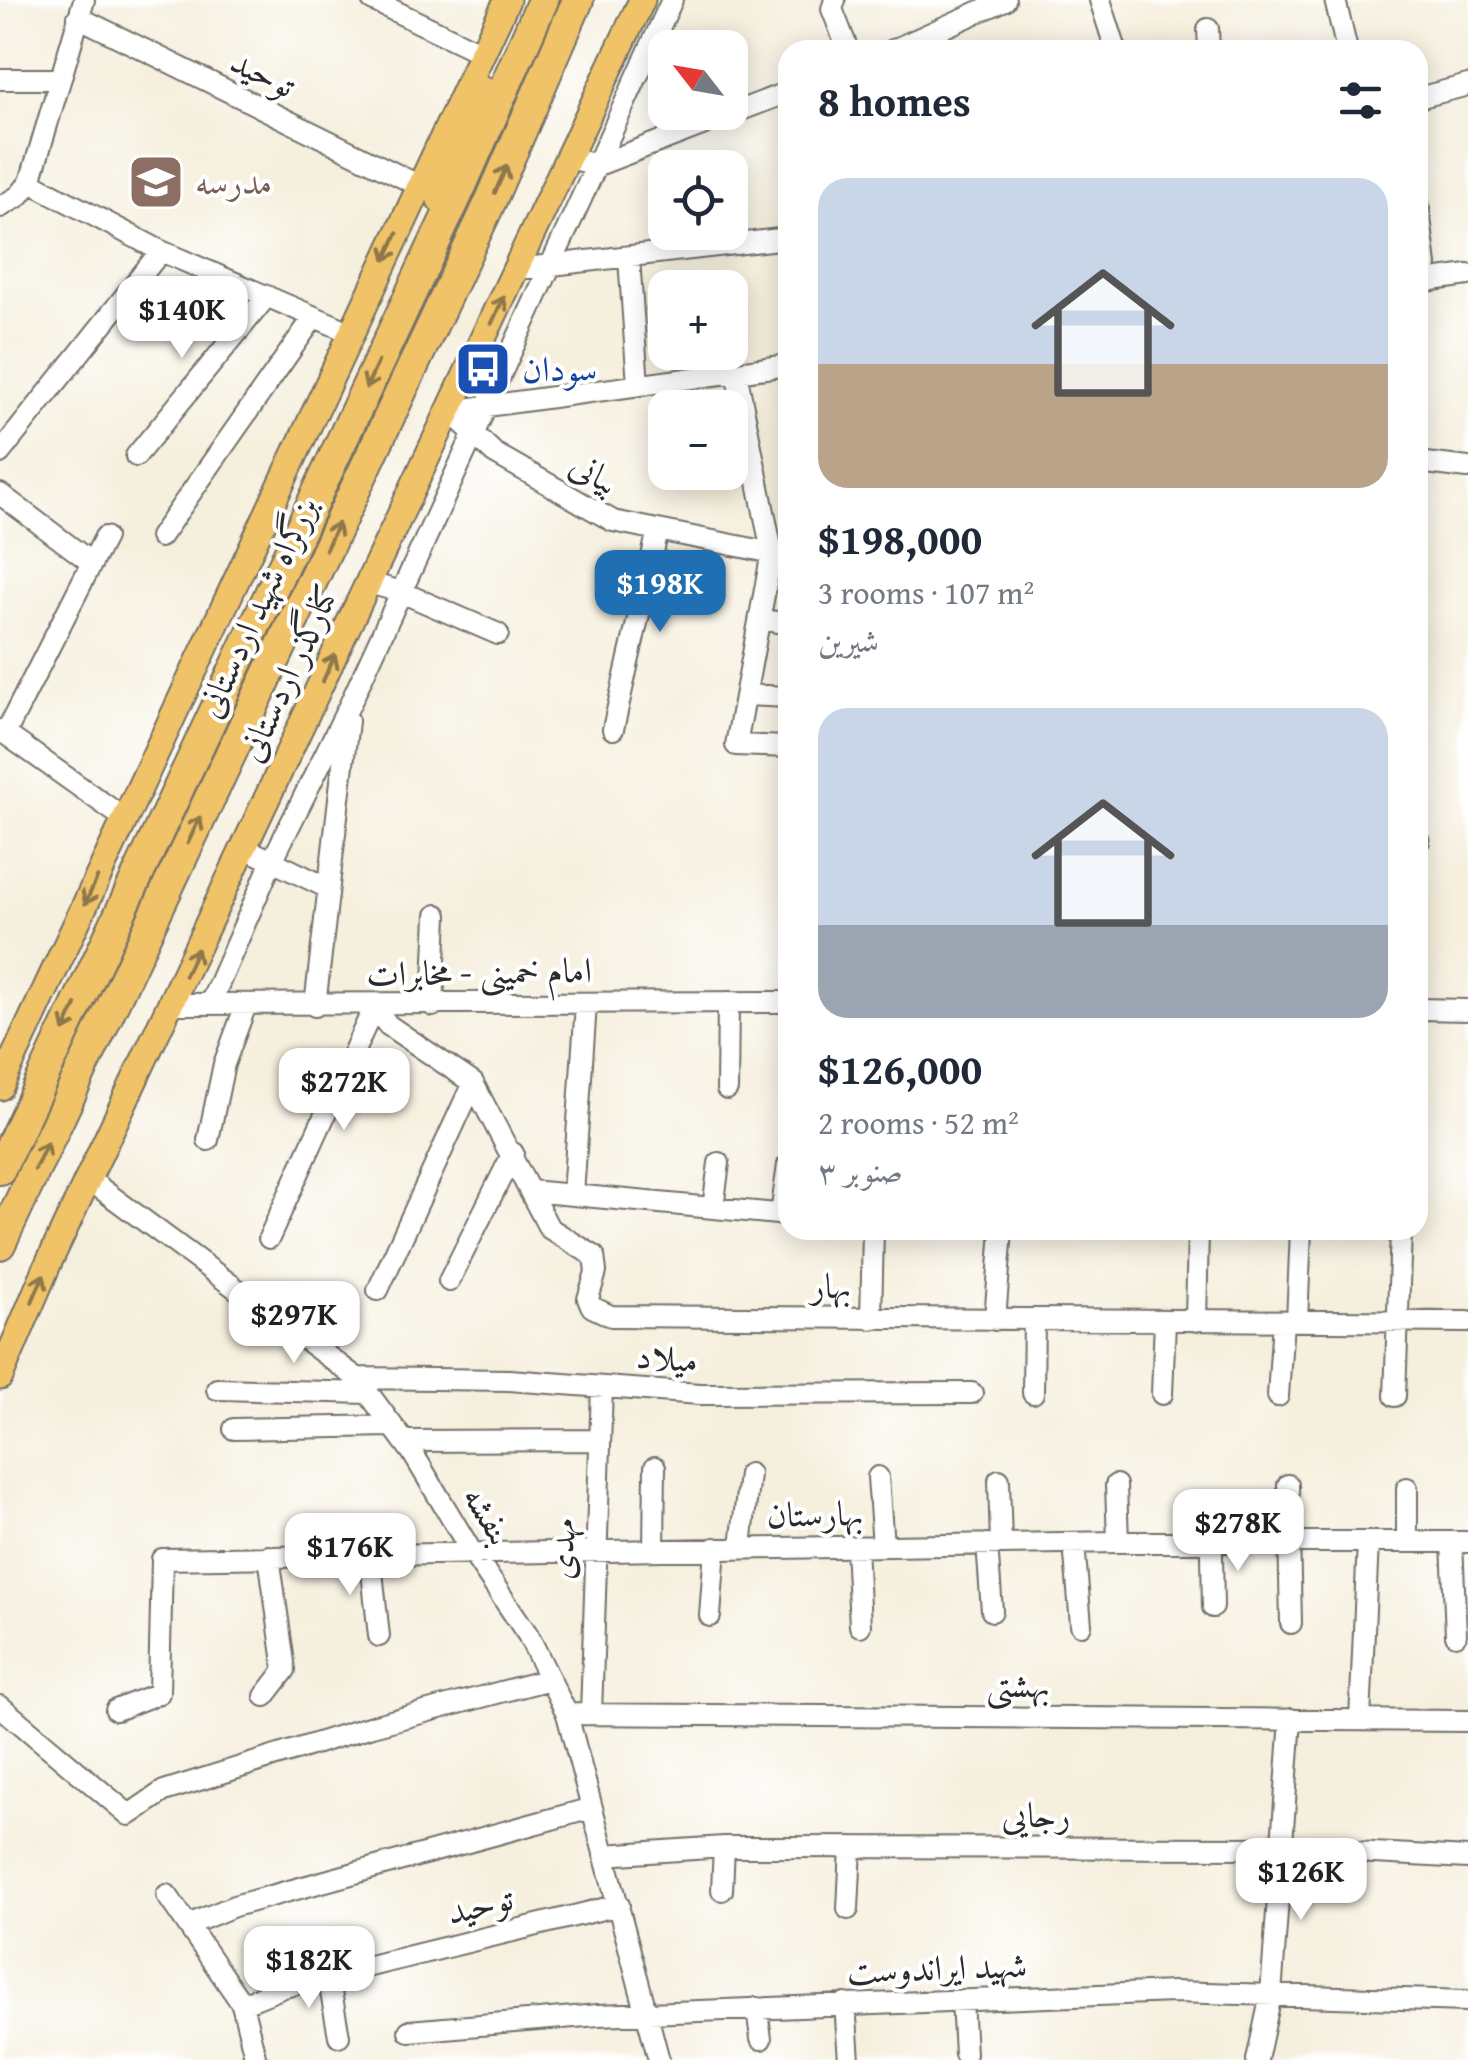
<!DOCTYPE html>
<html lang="en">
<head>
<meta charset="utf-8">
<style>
  body { margin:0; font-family:"Gentium Book Plus",Amiri,serif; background:#f6f6f7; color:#1f2937; height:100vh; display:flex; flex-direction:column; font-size:38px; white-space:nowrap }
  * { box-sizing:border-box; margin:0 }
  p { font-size:32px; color:#747a83 }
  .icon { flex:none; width:55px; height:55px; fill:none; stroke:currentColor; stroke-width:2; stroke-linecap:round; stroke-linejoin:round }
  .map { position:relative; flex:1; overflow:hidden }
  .drawer { position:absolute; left:778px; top:40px; width:650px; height:1200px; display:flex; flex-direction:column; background:#fff; border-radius:30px; box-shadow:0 5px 25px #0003 }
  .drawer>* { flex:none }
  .needle { width:65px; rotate:301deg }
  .fabs { position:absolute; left:648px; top:30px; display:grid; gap:20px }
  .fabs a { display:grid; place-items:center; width:100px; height:100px; border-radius:20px; background:#fff; box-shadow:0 5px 25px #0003; font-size:50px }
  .price { position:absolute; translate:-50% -85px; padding:0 22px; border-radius:20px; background:#fff; color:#222; font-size:32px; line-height:65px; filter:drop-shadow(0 2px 5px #0008) }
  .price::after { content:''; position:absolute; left:50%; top:60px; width:30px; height:22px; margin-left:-15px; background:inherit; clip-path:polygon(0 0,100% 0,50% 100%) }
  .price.on { background:#1f6fb2; color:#fff }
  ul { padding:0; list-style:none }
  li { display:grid; align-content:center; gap:20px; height:530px; padding:0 40px }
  li span { display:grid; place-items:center; height:310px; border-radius:30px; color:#555 }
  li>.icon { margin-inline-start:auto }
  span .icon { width:180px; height:180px; fill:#fffc; stroke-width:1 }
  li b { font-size:42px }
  h2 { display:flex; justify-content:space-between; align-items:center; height:120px; padding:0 40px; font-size:42px }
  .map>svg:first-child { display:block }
</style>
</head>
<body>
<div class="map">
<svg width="1468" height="2060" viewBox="0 0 1468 2060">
  <rect width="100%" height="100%" fill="#fff"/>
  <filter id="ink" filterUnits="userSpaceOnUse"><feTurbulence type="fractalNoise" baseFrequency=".01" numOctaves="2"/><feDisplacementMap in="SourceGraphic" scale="20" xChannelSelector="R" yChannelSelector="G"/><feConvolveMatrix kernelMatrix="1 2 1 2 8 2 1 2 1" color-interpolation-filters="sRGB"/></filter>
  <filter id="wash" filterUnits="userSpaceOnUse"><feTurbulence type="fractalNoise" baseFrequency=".0048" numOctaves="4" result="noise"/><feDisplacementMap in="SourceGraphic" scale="40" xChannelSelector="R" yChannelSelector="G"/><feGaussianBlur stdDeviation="2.25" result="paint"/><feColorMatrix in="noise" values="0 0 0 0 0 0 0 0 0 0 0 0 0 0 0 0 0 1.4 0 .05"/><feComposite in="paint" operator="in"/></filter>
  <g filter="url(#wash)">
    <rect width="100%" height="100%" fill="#f5efdd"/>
  </g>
  <g filter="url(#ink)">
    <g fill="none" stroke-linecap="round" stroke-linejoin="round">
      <!-- minor casing -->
      <g stroke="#727069" stroke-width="24">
        <path id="minor" d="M372,0L482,53
          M835,0L832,9L848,50
          M1100,0L1116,50
          M1335,0L1347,50
          M78,17L420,186
          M1208,29L1209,50
          M893,50L1005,0
          M0,79H58
          M1418,98L1468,85
          M569,158L598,165L788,92
          M30,182L161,251L352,333
          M1418,202L1426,265L1418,266
          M0,207L19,196L30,182L84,0
          M629,258L638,385
          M517,269L788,238
          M1418,282L1468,275
          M736,372L772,552L736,745L788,747
          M450,411L494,453L613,521L788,556
          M450,411L788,365
          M0,453L161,251
          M136,456L267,296
          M1418,462L1468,468
          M0,494L92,563
          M160,537L314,317
          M369,583L401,592L498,634
          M760,619L788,624
          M746,695L788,697
          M613,729L658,530
          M0,730L125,819
          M5,734L105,537
          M1418,841H1419
          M245,848L328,888
          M171,1004L788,1002
          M210,1004L272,861L350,704L672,0
          M315,1006L348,721
          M433,1006L437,915
          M1418,1009L1468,1010
          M727,1089L728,1002
          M208,1140L224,1064L246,1005
          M88,1179L357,1378L412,1452L471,1551L528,1635L567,1714L659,2060
          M530,1191L788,1215
          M573,1195L586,1004
          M713,1208L719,1163
          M781,1215L788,1165
          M269,1238L374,1007L388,1025L473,1083L549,1228L594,1256L596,1272L588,1299L592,1307L611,1316L1468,1322
          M449,1281L513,1153
          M378,1290L473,1083
          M871,1319L873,1230
          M995,1320L1002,1230
          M1196,1321L1198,1230
          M1297,1321L1301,1230
          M357,1378L509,1380L700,1394L972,1393
          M217,1389L369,1393
          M1033,1393L1034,1320
          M1162,1394L1165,1321
          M1278,1396L1283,1321
          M1395,1396L1401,1230
          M234,1429L392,1426
          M404,1441L599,1440
          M878,1477L883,1546
          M999,1480L1001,1544
          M1116,1485L1118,1542
          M1288,1485L1291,1623
          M1407,1488V1542
          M1211,1502L1213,1607
          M1452,1542L1456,1635
          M1074,1543L1081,1625
          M987,1544L992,1611
          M856,1546L860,1626
          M741,1547L749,1474
          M654,1549L655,1467
          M370,1553L379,1636
          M710,1616L715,1548
          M265,1696L285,1670L269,1556
          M0,1706L129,1815L164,1791L372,1726L550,1679
          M116,1710L159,1693L162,1559L1118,1542H1468
          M567,1714L1468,1721
          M591,1714L602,1387
          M1360,1720L1368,1542
          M604,1855L724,1847L1280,1848L1468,1858
          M722,1890L724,1847
          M167,1895L242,2004L256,2060
          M848,1909L851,1847
          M188,1925L234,1906L592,1808
          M328,1976L339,2036
          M962,2000L965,2054
          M242,2004L284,1987L619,1905
          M845,2004L849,2060
          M757,2008L761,2039
          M409,2031L598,2015L1173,1992L1468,2001
          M1257,2060L1271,1995L1291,1719"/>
      </g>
      <!-- major casing -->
      <g stroke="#727069" stroke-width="29">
        <path id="major" d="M440,200L482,88
          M0,1087L507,0
          M0,1377L48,1264L642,0"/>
      </g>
      <!-- highway casing -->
      <g stroke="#727069" stroke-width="34">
        <path id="highway" d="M0,1169L457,195L543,0
          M0,1244L488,207L578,0"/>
      </g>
      <!-- minor -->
      <use href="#minor" stroke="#fff" stroke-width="20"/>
      <!-- major -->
      <use href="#major" stroke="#f1c369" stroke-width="25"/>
      <!-- highway -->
      <use href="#highway" stroke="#f1c369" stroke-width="30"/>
    </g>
    <!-- one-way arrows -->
    <defs><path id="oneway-shaft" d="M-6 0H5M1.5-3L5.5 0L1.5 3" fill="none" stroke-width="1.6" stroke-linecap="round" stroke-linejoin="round" transform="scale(2.5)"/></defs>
    <g stroke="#8e774a">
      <use href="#oneway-shaft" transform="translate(501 179) rotate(-66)"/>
      <use href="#oneway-shaft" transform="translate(391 247) rotate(115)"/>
      <use href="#oneway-shaft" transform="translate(498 310) rotate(-65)"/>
      <use href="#oneway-shaft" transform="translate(372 375) rotate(115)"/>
      <use href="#oneway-shaft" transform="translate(332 536) rotate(-65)"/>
      <use href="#oneway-shaft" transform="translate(329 668) rotate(-65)"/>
      <use href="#oneway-shaft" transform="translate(194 830) rotate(-65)"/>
      <use href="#oneway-shaft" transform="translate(91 891) rotate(115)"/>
      <use href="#oneway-shaft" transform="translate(191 962) rotate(-65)"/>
      <use href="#oneway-shaft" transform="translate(70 1018) rotate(115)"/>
      <use href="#oneway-shaft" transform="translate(41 1156) rotate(-65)"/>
      <use href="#oneway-shaft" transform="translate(38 1288) rotate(-67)"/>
    </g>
  </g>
  <!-- icons -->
  <defs>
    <g id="school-square" transform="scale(2.875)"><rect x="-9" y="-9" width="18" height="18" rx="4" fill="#8d6e63" stroke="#fff"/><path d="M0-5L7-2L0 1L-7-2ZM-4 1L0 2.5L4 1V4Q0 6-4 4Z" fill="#fff"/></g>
    <g id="bus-square" transform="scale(2.875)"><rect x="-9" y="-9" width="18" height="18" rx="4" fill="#1a4fb4" stroke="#fff"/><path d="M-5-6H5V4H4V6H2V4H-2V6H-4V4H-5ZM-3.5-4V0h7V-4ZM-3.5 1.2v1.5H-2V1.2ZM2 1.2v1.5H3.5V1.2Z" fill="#fff"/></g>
  </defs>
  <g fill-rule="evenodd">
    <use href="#school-square" x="156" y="182"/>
    <use href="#bus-square" x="483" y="369"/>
  </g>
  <g text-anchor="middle" stroke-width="8" stroke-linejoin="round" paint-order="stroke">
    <!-- street labels -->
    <g font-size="35" fill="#2b2b2b" stroke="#fff">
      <text transform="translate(263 73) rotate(26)" y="12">توحید</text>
      <text transform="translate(594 473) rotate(29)" y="12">بیانی</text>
      <text transform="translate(257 607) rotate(-65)" y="12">بزرگراه شهید اردستانی</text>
      <text transform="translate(288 673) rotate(-65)" y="12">کنارگذر اردستانی</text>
      <text transform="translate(479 972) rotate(-1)" y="12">امام خمینی - مخابرات</text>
      <text x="831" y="1298">بهار</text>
      <text transform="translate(667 1358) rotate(4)" y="12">میلاد</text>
      <text transform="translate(815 1514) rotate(-1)" y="12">بهارستان</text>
      <text transform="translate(488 1515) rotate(58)" y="12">بنفشه</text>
      <text transform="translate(562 1549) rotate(-88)" y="12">مهدی</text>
      <text x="1018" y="1697">بهشتی</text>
      <text x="1036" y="1827">رجایی</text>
      <text transform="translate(480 1905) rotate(-14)" y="12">توحید</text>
      <text transform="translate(937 1968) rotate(-2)" y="12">شهید ایراندوست</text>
    </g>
    <!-- education labels -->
    <g font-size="35" fill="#785e54" stroke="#fff" text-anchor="start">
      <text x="195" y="194">مدرسه</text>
    </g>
    <!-- transit labels -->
    <g font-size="35" fill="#164399" stroke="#fff" text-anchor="start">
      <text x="522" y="381">سودان</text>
    </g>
  </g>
</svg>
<div class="fabs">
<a><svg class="needle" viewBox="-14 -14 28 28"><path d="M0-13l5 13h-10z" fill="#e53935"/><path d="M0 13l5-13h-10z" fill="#747a83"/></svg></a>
<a><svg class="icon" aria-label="locate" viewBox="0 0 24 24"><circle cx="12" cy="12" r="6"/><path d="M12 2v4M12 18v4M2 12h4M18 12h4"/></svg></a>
<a>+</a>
<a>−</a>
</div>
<b class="price" style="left:182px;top:361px">$140K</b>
<b class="price on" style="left:660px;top:635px">$198K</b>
<b class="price" style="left:344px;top:1133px">$272K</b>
<b class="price" style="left:294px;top:1366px">$297K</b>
<b class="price" style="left:1238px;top:1574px">$278K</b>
<b class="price" style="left:350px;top:1598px">$176K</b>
<b class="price" style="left:1301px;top:1923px">$126K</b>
<b class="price" style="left:309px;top:2011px">$182K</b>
<section class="drawer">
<h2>8 homes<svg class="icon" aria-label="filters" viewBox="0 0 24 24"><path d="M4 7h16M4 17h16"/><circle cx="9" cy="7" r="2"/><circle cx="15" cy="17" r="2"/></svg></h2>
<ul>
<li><span style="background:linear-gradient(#c9d6e8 60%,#b9a48a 0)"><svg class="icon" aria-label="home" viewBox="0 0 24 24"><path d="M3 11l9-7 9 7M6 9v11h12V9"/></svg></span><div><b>$198,000</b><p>3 rooms · 107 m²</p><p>شیرین</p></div></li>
<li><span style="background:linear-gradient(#c9d6e8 70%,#9aa5b1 0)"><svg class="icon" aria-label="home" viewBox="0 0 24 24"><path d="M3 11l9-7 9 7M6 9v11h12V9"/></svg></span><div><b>$126,000</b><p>2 rooms · 52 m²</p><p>صنوبر ۳</p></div></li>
</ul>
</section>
</div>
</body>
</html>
